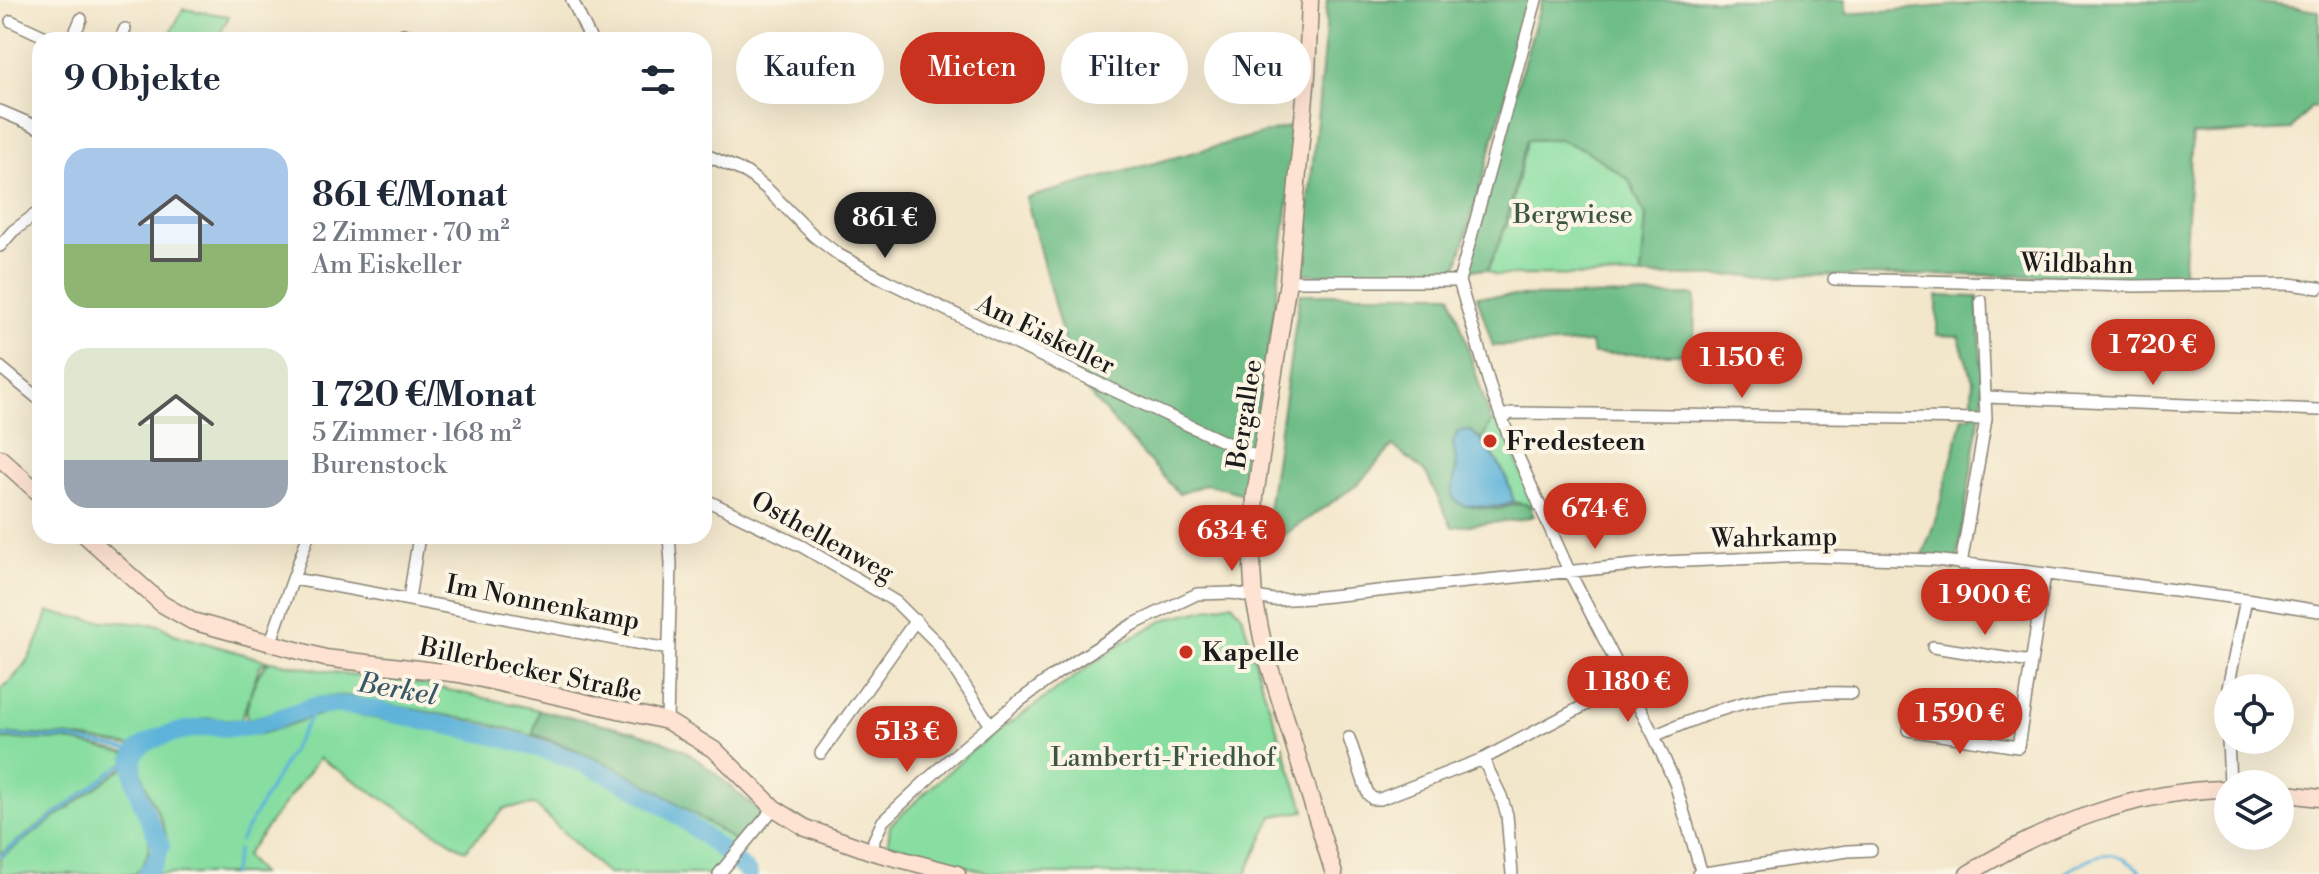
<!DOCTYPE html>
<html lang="de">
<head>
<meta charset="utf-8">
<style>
  body { margin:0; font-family:"Libre Bodoni",serif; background:#f6f6f7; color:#1f2937; height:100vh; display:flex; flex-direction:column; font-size:30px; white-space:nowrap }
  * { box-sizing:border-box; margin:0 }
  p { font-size:26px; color:#747a83 }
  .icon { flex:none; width:44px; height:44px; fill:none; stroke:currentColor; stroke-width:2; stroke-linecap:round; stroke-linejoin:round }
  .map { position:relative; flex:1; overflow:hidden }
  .drawer { position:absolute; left:32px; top:32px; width:680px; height:512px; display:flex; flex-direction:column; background:#fff; border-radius:24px; box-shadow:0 8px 32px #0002 }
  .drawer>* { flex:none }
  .top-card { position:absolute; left:736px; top:32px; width:760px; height:72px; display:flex; gap:16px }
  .buttons { position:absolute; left:2214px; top:674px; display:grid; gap:16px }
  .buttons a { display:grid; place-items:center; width:80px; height:80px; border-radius:50%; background:#fff; box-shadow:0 8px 32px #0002; font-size:40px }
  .price { position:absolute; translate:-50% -68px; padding:0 18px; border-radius:28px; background:#c8321e; color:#fff; font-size:26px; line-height:52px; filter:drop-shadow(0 2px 4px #0008) }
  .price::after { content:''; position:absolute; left:50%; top:48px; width:24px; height:18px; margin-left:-12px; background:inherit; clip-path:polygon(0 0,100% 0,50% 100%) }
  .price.active { background:#222; color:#fff }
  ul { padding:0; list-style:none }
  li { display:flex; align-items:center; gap:24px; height:200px; padding:0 32px }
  li span { display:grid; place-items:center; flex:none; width:224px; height:160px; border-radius:24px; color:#555 }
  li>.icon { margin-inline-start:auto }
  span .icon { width:96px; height:96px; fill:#fffc; stroke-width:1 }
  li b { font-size:34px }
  h2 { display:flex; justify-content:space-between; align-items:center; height:96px; padding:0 32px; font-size:34px }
  .chip { padding:0 28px; border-radius:36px; background:#fff; box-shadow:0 8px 32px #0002; font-size:28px; line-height:72px }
  .chip.active { background:#c8321e; color:#fff }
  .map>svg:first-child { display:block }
</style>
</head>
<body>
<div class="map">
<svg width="2319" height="874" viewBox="0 0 2319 874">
  <rect width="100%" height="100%" fill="#fcf5e5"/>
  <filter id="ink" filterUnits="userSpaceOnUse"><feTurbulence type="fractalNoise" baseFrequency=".0125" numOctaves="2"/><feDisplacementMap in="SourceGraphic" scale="16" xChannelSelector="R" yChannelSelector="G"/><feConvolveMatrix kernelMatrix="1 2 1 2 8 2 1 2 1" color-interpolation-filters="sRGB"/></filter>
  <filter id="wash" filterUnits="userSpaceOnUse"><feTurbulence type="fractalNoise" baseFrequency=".006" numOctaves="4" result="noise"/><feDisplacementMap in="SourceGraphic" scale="32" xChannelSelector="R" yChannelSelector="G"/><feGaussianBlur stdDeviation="1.8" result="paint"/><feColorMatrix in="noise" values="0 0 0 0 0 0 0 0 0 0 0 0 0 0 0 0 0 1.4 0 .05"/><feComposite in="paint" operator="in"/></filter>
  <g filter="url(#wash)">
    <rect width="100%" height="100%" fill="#f3e7cb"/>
    <!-- green -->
    <path fill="#88dea1" stroke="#527d5e" stroke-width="2" d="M183,9L229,16L217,40H167Z
      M1557,139L1586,150L1629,180L1646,217L1641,276L1495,275L1487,270L1507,225L1527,140Z
      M1491,422L1500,424L1537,507L1514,502C1509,480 1497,458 1482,440Z
      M1232,603L1242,615L1260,679L1305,811L1273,816L1246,874H993L888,843L890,825L971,751L1126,640L1169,618Z
      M48,612L93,620L160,625L174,634L268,661L260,665L241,720L206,718L158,732L130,746L66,736L0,734V690C26,670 39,643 48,612Z
      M271,661L331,672L408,681L539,710L534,735C615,760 669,796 738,843L733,850C663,787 584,746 493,725C445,714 397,707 349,696C303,693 286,713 246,719C246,703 257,668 271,661Z
      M338,711L505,744L554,759L631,792L674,818L725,860L713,874H607L535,805L505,808L465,851L319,758L245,856L261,874H156C190,834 135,796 141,756C155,741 202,734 223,733C236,732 248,736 261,734C288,728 310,714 338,711Z
      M0,739L65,740L126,753L125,762L0,854Z
      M124,767C133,805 169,840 135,874H0V858Z"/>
    <!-- forest -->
    <path fill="#6ebd87" stroke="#456c52" stroke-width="2" d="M1327,0H1533L1454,278L1302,274L1326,27Z
      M1542,0H1845L1847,14L2017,0L2256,2L2319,11V107H2310L2291,130L2192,135L2183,280L1990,275L1641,276L1646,217L1629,180L1586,150L1557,139L1527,140C1513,187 1510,226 1487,270L1464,269Z
      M1298,124L1275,306L1244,494L1207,484L1179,494L1080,384L1065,345L1026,198Z
      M1300,294H1451L1491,422L1482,440L1469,430L1456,452L1457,465L1452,492L1455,501L1464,506C1475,505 1486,510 1497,509C1512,508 1510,501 1529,505L1534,516L1517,520L1452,527L1426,473L1393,446L1357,485L1262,550Z
      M1695,295L1694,354H1593L1591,343L1493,346L1477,296Z
      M1937,296L1978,297L1983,395L1957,561L1923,555L1938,512L1963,417L1971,416L1973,380L1958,336L1937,335Z
      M539,710C583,721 651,730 688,753C715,770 735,793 761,811L762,815L738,843C670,797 613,759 533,734Z"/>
    <!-- water -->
    <path fill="#5db3da" stroke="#3c687b" stroke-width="2" d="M1469,430C1492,447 1507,474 1514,502C1489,512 1486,503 1464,506L1455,501L1452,493L1457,465L1453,442L1458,432Z"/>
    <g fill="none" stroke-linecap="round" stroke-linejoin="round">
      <!-- stream -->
      <path stroke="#5db3da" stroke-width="3" d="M0,736L66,738L136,751
        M240,841L317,706
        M0,856L120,766L132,763
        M232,874L238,850
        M2063,874C2099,852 2111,844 2144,874"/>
      <!-- river -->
      <path stroke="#5db3da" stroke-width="18" d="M146,874L154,864L161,846C152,825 125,776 135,754C143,737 188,729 207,727C220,726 235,730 249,727C273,724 295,709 318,706C352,701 387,713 420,720C529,742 614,762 703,835C718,847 735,859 749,874"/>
    </g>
  </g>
  <g filter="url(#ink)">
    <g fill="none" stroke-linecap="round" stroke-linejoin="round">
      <!-- street casing -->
      <g stroke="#888274" stroke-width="14">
        <path id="street" d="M572,0L591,40
          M1536,0L1459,281L1492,393L1508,434L1569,571L1654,736L1675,783L1702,874
          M11,21L52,40
          M403,34L421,40
          M72,40L81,19
          M120,40L125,29
          M0,111L40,128
          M704,154L747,173L767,189L814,236L839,255L885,280L1070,370L1261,459
          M0,246L13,231L40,211
          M1834,279L2134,286L2289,284L2319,288
          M1288,281H1459
          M0,367L40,400
          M1986,397L2319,410
          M1501,417L1512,413L1986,419
          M704,499L803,547L896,602L937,643L990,724
          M1961,564L1986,419L1981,301
          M293,579C419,600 543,627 669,649
          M409,598L419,536
          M270,644L308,536
          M1933,647L2031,662
          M2228,688L2246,599
          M2228,693V738
          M667,721L671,563L669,536
          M1908,730L2018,747L2045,574
          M1654,736C1727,704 1771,690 1852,693
          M1349,738L1368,794L1373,799H1380L1483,759L1627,683
          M2228,740L2230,784
          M821,753L916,620
          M1483,759L1501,796L1507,815L1512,874
          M873,852L874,840L883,821L943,765L1014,705L1056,674L1132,625L1197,594L1232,593L1273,600L1310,598L1663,562L1806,556L1935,560L2246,599L2319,611
          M719,874L774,808
          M1698,874L1848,851L1871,850"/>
      </g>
      <!-- secondary casing -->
      <g stroke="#888274" stroke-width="19">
        <path id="secondary" d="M1310,0L1307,75L1288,281L1255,496L1252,568L1254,598L1264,648L1334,874
          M0,458L40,494
          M86,536L162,604L192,621L325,658L460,674L667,721L716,751L774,808L806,828L873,852L957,874
          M2280,793L2319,798
          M1968,874C2044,826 2137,790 2228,789"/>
      </g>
      <!-- street -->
      <use href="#street" stroke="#fff" stroke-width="11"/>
      <!-- secondary -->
      <use href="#secondary" stroke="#fee3d2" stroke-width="16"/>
    </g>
  </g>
  <!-- markers -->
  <g fill="#c8321e" stroke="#fcf5e5" stroke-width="3">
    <circle cx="1490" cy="441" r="8"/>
    <circle cx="1186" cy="652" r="8"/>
  </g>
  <g text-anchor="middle" stroke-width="8" stroke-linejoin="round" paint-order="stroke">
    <!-- park labels -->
    <g font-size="26" fill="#3c5644" stroke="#fcf5e5">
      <text x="1573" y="223">Bergwiese</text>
      <text x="1163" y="766">Lamberti-Friedhof</text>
    </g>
    <!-- street labels -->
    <g font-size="26" fill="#1c1c1c" stroke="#fcf5e5">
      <text transform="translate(2077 263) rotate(1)" y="9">Wildbahn</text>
      <text transform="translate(1046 334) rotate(26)" y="9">Am Eiskeller</text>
      <text transform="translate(1244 414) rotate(-81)" y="9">Bergallee</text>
      <text transform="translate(823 536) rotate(29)" y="9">Osthellenweg</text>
      <text transform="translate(1774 537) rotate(-1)" y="9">Wahrkamp</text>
      <text transform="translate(543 602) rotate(11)" y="9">Im Nonnenkamp</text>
      <text transform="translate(531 669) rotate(12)" y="9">Billerbecker Straße</text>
    </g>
    <!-- poi labels -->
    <g font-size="26" font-weight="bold" fill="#1c1c1c" stroke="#fcf5e5" text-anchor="start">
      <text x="1506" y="450">Fredesteen</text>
      <text x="1202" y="661">Kapelle</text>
    </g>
    <!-- water labels -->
    <g font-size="28" font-style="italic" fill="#365868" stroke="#fcf5e5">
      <text transform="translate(398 688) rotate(10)" y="10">Berkel</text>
    </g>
  </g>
</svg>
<div class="buttons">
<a><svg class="icon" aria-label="locate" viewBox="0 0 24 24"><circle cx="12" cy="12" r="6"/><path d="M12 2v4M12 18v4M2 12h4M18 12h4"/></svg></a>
<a><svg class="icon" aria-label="layers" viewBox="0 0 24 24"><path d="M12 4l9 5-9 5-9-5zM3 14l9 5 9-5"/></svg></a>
</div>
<b class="price active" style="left:885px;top:260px">861 €</b>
<b class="price" style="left:2153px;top:387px">1 720 €</b>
<b class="price" style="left:1742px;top:400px">1 150 €</b>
<b class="price" style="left:1595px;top:551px">674 €</b>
<b class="price" style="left:1232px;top:573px">634 €</b>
<b class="price" style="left:1985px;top:637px">1 900 €</b>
<b class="price" style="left:1628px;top:724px">1 180 €</b>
<b class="price" style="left:1960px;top:756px">1 590 €</b>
<b class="price" style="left:907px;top:774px">513 €</b>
<div class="top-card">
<a class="chip">Kaufen</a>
<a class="chip active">Mieten</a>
<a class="chip">Filter</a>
<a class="chip">Neu</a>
</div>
<section class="drawer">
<h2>9 Objekte<svg class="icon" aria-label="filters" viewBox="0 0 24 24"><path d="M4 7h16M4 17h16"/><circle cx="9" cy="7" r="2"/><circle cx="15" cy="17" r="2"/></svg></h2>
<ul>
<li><span style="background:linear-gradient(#a9c7e8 60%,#8fb573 0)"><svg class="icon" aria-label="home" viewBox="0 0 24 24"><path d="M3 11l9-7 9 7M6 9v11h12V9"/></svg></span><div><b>861 €/Monat</b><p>2 Zimmer · 70 m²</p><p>Am Eiskeller</p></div></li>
<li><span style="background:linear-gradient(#dfe7d0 70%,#9aa5b1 0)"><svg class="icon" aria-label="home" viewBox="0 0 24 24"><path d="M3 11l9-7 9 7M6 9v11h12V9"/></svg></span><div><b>1 720 €/Monat</b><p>5 Zimmer · 168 m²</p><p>Burenstock</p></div></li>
</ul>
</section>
</div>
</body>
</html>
